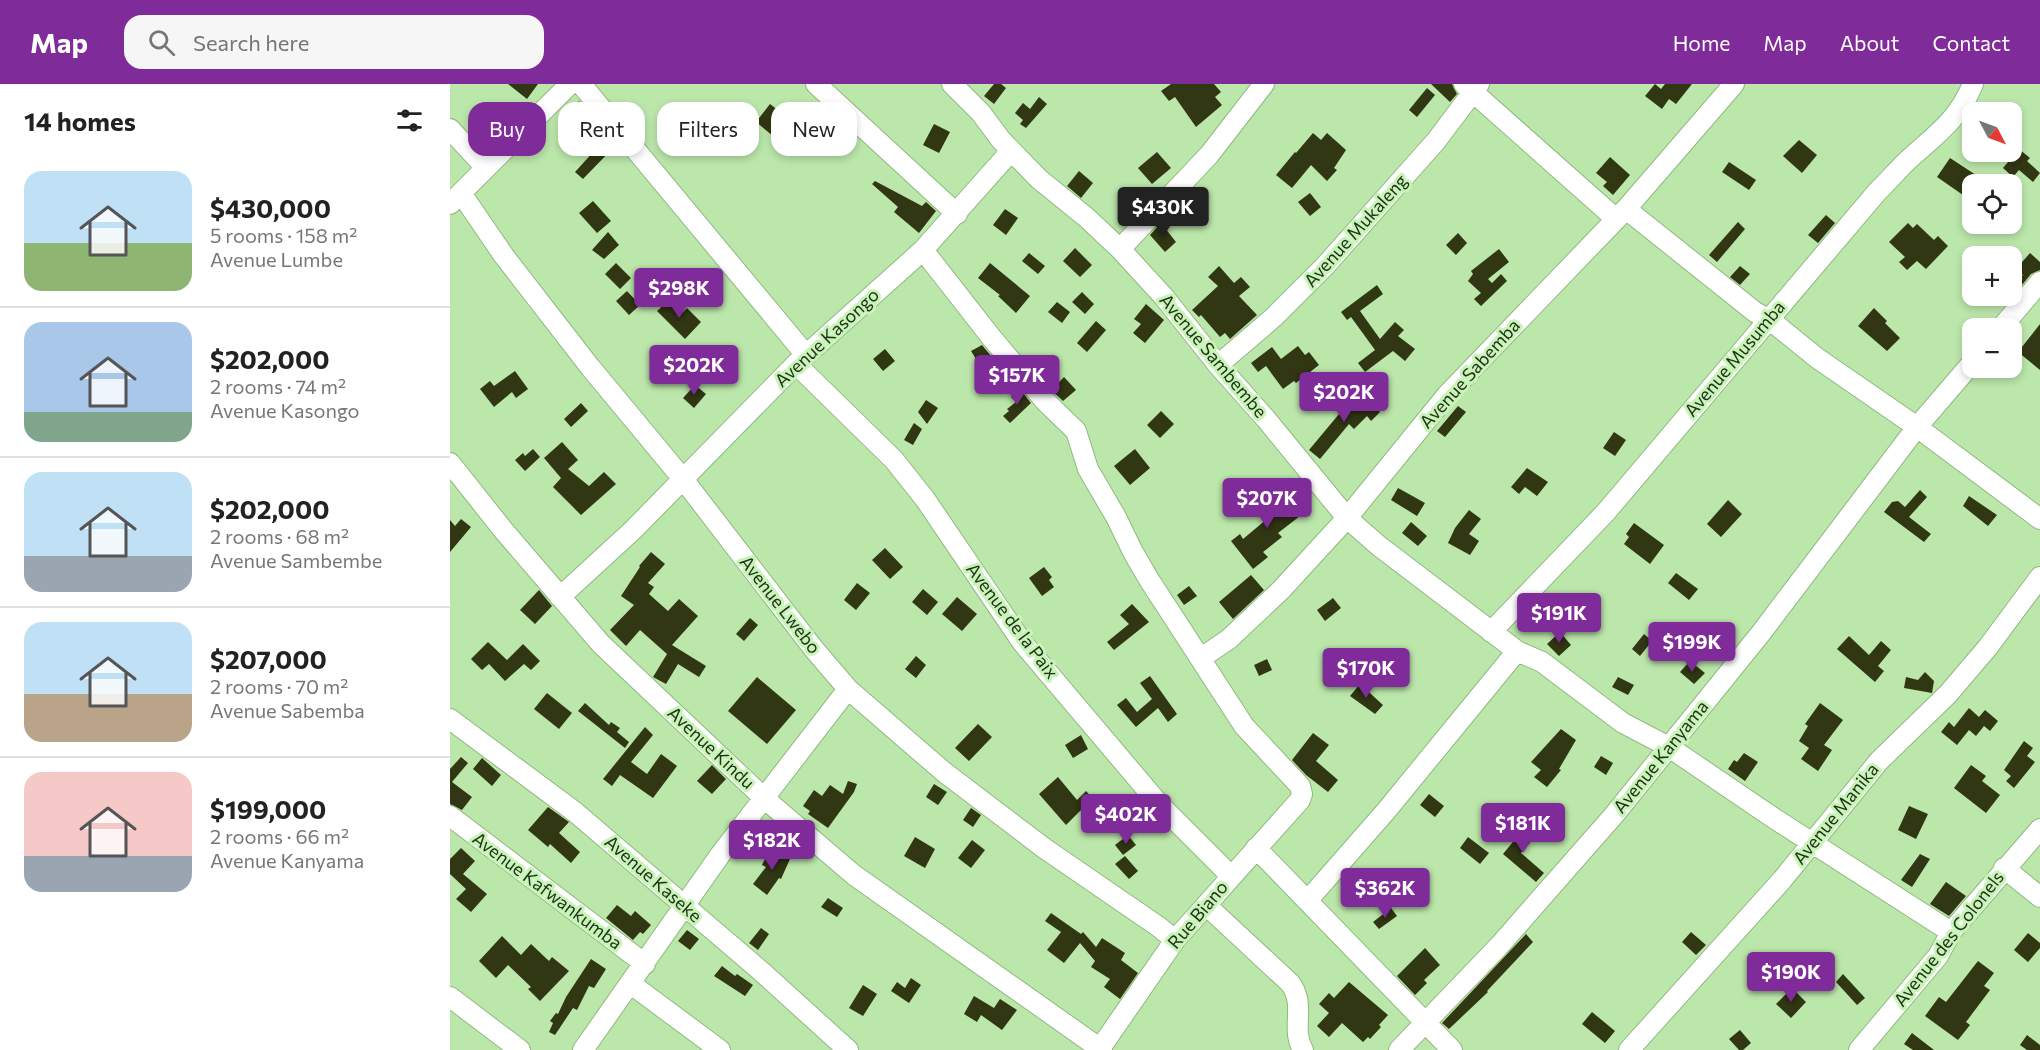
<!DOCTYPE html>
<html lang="en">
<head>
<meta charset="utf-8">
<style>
  body { margin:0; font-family:Commissioner,sans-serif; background:#f6f6f6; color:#222; height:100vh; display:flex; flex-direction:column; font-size:22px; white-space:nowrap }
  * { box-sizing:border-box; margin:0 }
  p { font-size:20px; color:#767676 }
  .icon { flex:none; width:33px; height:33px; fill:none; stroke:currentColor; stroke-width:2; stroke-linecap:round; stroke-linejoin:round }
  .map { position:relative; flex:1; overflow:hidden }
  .panel { display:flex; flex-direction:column; background:#fff; width:450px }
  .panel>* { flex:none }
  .hud { position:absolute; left:18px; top:18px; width:570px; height:54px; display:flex; gap:12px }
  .needle { width:39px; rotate:131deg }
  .fabs { position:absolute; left:1512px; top:18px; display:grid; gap:12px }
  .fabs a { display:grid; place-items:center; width:60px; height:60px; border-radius:12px; background:#fff; box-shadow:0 3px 9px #0003; font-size:30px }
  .price { position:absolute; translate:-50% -51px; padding:0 14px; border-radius:6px; background:#802b9a; color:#fff; font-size:20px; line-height:39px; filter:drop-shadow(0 2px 3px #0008) }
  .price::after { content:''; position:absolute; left:50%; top:36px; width:18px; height:14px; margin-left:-9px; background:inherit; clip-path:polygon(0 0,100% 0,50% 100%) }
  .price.on { background:#222; color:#fff }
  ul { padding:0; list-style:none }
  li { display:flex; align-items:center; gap:18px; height:150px; padding:0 24px }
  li+li { border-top:2px solid #e0e0e0 }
  li span { display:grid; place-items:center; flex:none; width:168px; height:120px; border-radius:18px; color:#555 }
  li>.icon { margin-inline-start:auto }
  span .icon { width:72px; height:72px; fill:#fffc; stroke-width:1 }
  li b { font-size:26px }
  h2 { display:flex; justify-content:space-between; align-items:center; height:72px; padding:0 24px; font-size:26px }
  .chip { padding:0 21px; border-radius:18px; background:#fff; box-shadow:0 3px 9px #0003; font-size:21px; line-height:54px }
  .chip.on { background:#802b9a; color:#fff }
  header { display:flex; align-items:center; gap:36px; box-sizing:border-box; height:84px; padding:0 30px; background:#802b9a; color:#fff }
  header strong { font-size:28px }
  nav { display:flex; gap:33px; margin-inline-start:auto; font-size:21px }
  .search { width:420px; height:54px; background:#f6f6f6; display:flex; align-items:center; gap:15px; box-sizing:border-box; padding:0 21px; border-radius:18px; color:#767676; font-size:22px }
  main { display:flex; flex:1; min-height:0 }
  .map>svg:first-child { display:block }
</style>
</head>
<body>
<header>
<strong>Map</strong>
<div class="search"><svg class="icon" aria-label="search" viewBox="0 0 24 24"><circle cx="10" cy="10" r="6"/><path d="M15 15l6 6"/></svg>Search here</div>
<nav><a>Home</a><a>Map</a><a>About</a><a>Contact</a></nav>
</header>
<main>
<section class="panel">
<h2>14 homes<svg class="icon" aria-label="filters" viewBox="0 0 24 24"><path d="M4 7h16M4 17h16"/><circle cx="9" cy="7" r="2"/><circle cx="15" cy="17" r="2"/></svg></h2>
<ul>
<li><span style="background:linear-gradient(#bfe0f5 60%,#8fb573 0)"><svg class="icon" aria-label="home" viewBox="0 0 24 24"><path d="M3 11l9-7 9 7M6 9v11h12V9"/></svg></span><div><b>$430,000</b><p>5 rooms · 158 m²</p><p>Avenue Lumbe</p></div></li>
<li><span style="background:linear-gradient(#a9c7e8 75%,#7fa58c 0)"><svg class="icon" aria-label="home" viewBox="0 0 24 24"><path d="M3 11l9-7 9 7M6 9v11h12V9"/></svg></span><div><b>$202,000</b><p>2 rooms · 74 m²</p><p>Avenue Kasongo</p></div></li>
<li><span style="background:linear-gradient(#bfe0f5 70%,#9aa5b1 0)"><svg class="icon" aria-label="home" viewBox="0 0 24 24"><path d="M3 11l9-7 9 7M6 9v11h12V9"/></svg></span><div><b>$202,000</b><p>2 rooms · 68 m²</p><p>Avenue Sambembe</p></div></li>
<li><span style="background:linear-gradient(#bfe0f5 60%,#b9a48a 0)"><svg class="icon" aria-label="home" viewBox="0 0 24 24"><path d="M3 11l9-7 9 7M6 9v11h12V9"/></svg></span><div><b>$207,000</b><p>2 rooms · 70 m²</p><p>Avenue Sabemba</p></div></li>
<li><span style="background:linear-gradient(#f6c9c9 70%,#9aa5b1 0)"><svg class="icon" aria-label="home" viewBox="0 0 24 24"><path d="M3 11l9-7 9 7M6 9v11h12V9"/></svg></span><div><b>$199,000</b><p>2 rooms · 66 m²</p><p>Avenue Kanyama</p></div></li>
</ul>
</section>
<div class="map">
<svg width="1590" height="966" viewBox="0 0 1590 966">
  <rect width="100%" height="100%" fill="#bce7ab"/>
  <!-- building -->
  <path fill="#313613" d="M58,0H88L77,15Z
    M544,0H551L556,4L544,20L534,12Z
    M721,0H764L771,8L765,13L772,21L746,43L725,13L719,17L711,7Z
    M981,0H1002L1007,10L1000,18Z
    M1205,0L1211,5L1215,0H1242L1226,20L1219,15L1212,25L1195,12Z
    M977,4L985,11L967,33L959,26Z
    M589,13L597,20L576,44L570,40L573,36L565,29L573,19L580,25Z
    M129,17L166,61L133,95L125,88L155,55L122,24Z
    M320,20L338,34L323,52L306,38Z
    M260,25L290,52L276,67L247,39Z
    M484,40L500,48L489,69L473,61Z
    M863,49L871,56L877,49L896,66L884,84L887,86L877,97L861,81L842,104L826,91L845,68L846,69Z
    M1349,56L1367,71L1352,89L1333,72Z
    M1569,65L1580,74L1577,77L1590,89L1583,98L1569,86L1563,93L1553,84Z
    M707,68L721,84L702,100L688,84Z
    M1160,73L1180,91L1163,111L1153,102L1157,98L1146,89Z
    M1500,74L1526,91L1513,111L1487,93Z
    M1279,78L1306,96L1299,106L1272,88Z
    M629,87L643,99L631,114L617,102Z
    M425,97L472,122L476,118L486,127L469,149L444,128L448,123L422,100Z
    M860,109L871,123L860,132L848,118Z
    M143,117L161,137L147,149L129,129Z
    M555,125L568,134L556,151L543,141Z
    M1376,131L1385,139L1368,159L1358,151Z
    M1288,138L1295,145L1267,178L1259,171Z
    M711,139L726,158L715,168L700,151Z
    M1458,139L1463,144L1467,140L1484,156L1488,152L1498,162L1476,185L1467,177L1457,186L1449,178L1455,173L1439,158Z
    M158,148L169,161L154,175L142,166Z
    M1008,149L1017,159L1006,171L996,161Z
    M625,164L642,181L630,193L613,177Z
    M1049,165L1059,178L1038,195L1042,199L1051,190L1057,197L1031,222L1024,215L1031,209L1018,197L1023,190L1021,187Z
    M579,169L595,182L588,190L572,177Z
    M1580,169L1590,178V186L1581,190L1562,213V200L1573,191L1566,185Z
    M166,179L181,194L170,205L155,190Z
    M540,179L580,212L566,229L548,212L550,211L528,194Z
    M769,182L784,199L791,193L800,203L789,212L807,231L780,255L775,249L770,253L751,231L749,233L742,226L768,202L758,193Z
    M1290,182L1300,190L1290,201L1280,193Z
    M927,201L933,210L910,227L930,255L945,238L954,246L948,252L965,265L955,277L943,267L915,288L908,279L925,266L901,233L897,236L891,228Z
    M177,207L190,221L179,231L166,217Z
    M632,208L644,220L635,230L622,218Z
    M219,216L232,229L237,224L251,238L235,255L207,227Z
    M607,218L620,228L612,239L598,228Z
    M696,220L714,236L695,259L683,249L691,240L684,235Z
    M1424,224L1437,237L1435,239L1450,254L1437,267L1408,242Z
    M646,237L656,246L637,268L627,259Z
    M1590,240V286L1568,268Z
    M532,261L542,273L529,280L521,267Z
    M848,262L855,271L859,268L869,281L846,299L844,297L833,305L816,282L808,288L801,279L822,263L831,275Z
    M435,265L445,277L433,287L423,275Z
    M224,268L236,277L220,298L208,290Z
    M65,287L78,305L66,314L62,308L44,323L30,305L40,297L44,302Z
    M614,293L626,306L613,317L601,306Z
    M245,301L256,310L244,324L233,314Z
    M569,304L581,319L560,339L553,332L559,327L557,325L566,318L561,313Z
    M901,313L908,320L915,313L930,328L921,337L917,332L904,345L899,340L870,375L859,366L889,330L887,327Z
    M476,316L488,324L477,340L468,328Z
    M131,319L138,327L121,343L114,335Z
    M1008,322L1016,328L995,353L987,347Z
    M711,327L724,340L710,354L697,341Z
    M464,339L472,345L463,361L454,356Z
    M1164,348L1176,356L1165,372L1153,364Z
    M112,358L128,376L118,385L139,402L154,388L166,400L131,431L103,403L111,394L94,374Z
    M83,365L90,373L75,387L65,376L73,369L75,372Z
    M685,365L700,384L680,401L664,382Z
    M1077,384L1098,398L1087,412L1075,403L1069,410L1061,403Z
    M830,404L850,432L828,449L832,453L813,468L818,473L803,485L781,457L790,450L793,455L823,430L816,409Z
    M948,404L975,419L967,432L941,416Z
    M1470,406L1477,413L1459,433L1481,450L1474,458L1434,428L1442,418L1448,417L1455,423Z
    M1519,412L1547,431L1538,442L1513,422Z
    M1278,416L1292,430L1271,453L1257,440Z
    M1019,426L1031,435L1019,450L1029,457L1020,471L998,459L1005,444Z
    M11,435L21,443L0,468V436L5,442Z
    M961,438L977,452L968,462L952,449Z
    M1184,439L1214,461L1200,480L1174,460L1179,453L1176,450Z
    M435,464L453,483L440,495L422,476Z
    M201,468L215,480L198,499L204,503L199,510L218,527L229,515L248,532L222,561L256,582L249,593L228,580L216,600L203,593L217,570L190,546L176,562L160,546L184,521L171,512L190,483L189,482Z
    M594,483L602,493L599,496L604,503L592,512L579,494Z
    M1226,489L1248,505L1239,516L1218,499Z
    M801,491L814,506L783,535L769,518Z
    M407,499L420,509L406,526L394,516Z
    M739,502L747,512L734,521L727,511Z
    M473,505L488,518L477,531L462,518Z
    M89,506L102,522L85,540L70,526Z
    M507,513L527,530L512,547L492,530Z
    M883,514L891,524L875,537L867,526Z
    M682,520L699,538L664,566L657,558L679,540L670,531Z
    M300,534L308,541L294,557L286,550Z
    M1205,543L1219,554L1213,562L1199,551Z
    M1110,548L1121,561L1109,572L1097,560Z
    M1194,550L1202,557L1190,572L1182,565Z
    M1399,552L1419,571L1431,557L1441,566L1428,582L1434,587L1425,598L1387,565Z
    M38,558L57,576L73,560L90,577L81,586L74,580L55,597L39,580L32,586L21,575Z
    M466,572L476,581L466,594L455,585Z
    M817,575L822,586L809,592L804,581Z
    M1240,577L1255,589L1244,600L1230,588Z
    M1475,588L1484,597L1482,609L1454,604L1456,593L1468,596Z
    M700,592L727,630L718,638L708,624L686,643L667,621L676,614L687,628L702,615L690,599Z
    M307,593L346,626L317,660L278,627Z
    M1168,593L1184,601L1178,611L1162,603Z
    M910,600L933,621L925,630L900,612Z
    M97,609L122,629L109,645L84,625Z
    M135,619L159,641L161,638L170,644L167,648L179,658L175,664L128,627Z
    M1370,619L1393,636L1374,661L1382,666L1368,687L1351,675L1359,664L1349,657L1358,642L1355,640Z
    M1519,624L1529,633L1535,626L1548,637L1540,647L1534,642L1526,652L1519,646L1507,661L1491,648L1499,638L1504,643Z
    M528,640L542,653L519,677L505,664Z
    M195,643L203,651L181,678L197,690L211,670L227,682L203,714L170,691L162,702L153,695Z
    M1111,645L1126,656L1109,685L1111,686L1097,703L1084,693L1091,686L1081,678Z
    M863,649L879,661L866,677L888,696L878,708L856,691L842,676Z
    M631,651L638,665L623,674L615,661Z
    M1574,657L1583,664L1577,672L1585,678L1564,704L1556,697L1561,692L1554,686Z
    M1294,669L1308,678L1295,697L1278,685L1284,676L1287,678Z
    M1151,672L1163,679L1156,691L1144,683Z
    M11,673L18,679L2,698L22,713L12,726L0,720V685Z
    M32,674L51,691L42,702L23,685Z
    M262,681L276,695L262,710L247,697Z
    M1521,681L1536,692L1532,697L1550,711L1536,729L1504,704Z
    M608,693L627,716L636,707L651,723L642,733L633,724L616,741L589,710Z
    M398,697L407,700L404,708L378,744L358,730L360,727L353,722L364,706L372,712L380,701L393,710Z
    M484,700L497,708L488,721L476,713Z
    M979,710L994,722L985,733L970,721Z
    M1459,722L1478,730L1466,755L1448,746Z
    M98,723L119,738L109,749L130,768L121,779L100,760L98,763L78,746Z
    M521,724L531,731L523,743L513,736Z
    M1076,742L1086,752L1071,769L1094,789L1086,798L1053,770Z
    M678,751L686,761L673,771L665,761Z
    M465,753L485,765L475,784L454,772Z
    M1018,753L1039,769L1030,780L1010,764Z
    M522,756L535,766L521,784L508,774Z
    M11,764L25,777L13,790L37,810L21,828L6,815L16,805L0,790V775Z
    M320,765L340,775L331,795L329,794L317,811L303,800L316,783L312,781Z
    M1470,770L1480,775L1462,803L1451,796Z
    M675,772L688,787L679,795L665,780Z
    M1496,798L1516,812L1499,832L1480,820Z
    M378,814L393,824L387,833L371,823Z
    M167,821L181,832L185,827L201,841L193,850L190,848L183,856L156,834Z
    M941,824L947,832L929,845L923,838Z
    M601,829L631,850L633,848L646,863L652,854L675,869L671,876L688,889L670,915L654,903L660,895L641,883L645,877L630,859L614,879L597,866L611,848L595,837Z
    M311,844L319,850L308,866L299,859Z
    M237,846L249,855L240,866L228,857Z
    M1241,848L1256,861L1246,871L1232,858Z
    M1578,849L1590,859V864L1578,878L1564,866Z
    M1076,850L1083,858L1037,907L1038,908L999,945L992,939Z
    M52,852L71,871L81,860L99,877L102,873L119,887L90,917L78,905L81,903L58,881L46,894L29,877Z
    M975,864L990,881L974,896L977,899L965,911L947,892Z
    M141,875L156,885L144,904L139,902L127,926L123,924L105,951L99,948L103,939L100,937L106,929L108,930L116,913Z
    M1528,877L1544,889L1534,902L1540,906L1516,938L1520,941L1508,956L1475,932L1489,913L1496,918Z
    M272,882L285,892L287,890L303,901L295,912L264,892Z
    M1393,890L1415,914L1407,921L1386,898Z
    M461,894L471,901L459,919L441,907L447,898L455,904Z
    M899,898L938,931L929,941L931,943L920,955L918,953L913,958L892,939L879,953L867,942L879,929L869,920L879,909L884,914Z
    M413,901L427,910L413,932L399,924Z
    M1342,904L1356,918L1341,934L1326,920Z
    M524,912L544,924L550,915L567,926L552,946L531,931L527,938L514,930Z
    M1142,928L1165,947L1155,959L1132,940Z
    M1290,946L1301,959L1293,966H1289L1279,955Z
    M1462,949L1484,966H1463L1454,960Z
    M1577,951L1590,961V966H1577L1570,961Z"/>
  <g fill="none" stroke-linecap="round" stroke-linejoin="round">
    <!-- minor casing -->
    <g stroke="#8fb97f" stroke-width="22">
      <path id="minor" d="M131,0L356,271
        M366,0L507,130
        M502,0L531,29L551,56L589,95L637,134L670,165L714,213L768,281L816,335L897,434L929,462L1067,567L1092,578L1173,639L1219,663L1325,735L1501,848
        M1014,0L1166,135
        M0,45L36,84
        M11,109L54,172L140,283L233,395L363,564L398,605L494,688L594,764L709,843L725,856
        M0,120L120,0
        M1176,125L1305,228L1320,236L1367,274L1467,343L1590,435
        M670,165L759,71L814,0
        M473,166L541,253L595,317L626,347L638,385L666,433L683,468L698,494L794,642L850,702L852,710L850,716L725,856L649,966
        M1551,244L1590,198
        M346,280L444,376L475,415L572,558L709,720L781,792
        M768,281L824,233L875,182L986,57L1029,0
        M0,379L54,447L151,560L315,715L404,791L652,966
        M110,513L183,446L346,280L473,166L561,67
        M1041,548L1156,428L1427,108C1437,98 1447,87 1457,77C1486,50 1507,38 1523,0
        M751,574L779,555L831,506L897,434L997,311L1176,125L1284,0
        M0,635L125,728L312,888L398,966
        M0,732L195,880
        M806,764L1002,966
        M1554,784L1590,813
        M858,816L936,727L1067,567
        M756,821L840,899C857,921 840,944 853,966
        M181,900L270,966
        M0,913L70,966
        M133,966L270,771L398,605
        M949,966L1049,862L1164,731L1311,549L1467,343L1522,279
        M1179,966L1332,796L1429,677L1498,610L1538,563L1590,493
        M1409,966L1488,872L1501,848L1590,745"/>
    </g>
    <!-- minor -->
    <use href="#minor" stroke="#fff" stroke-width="20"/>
  </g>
  <g text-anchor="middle" stroke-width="6" stroke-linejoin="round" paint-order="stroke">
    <!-- street labels -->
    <g font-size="18" fill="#21321b" stroke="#c9f4b8">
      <text transform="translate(906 147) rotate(-48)" y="6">Avenue Mukaleng</text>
      <text transform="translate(377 254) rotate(-43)" y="6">Avenue Kasongo</text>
      <text transform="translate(763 272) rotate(50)" y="6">Avenue Sambembe</text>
      <text transform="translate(1285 275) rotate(-50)" y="6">Avenue Musumba</text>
      <text transform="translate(1020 290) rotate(-48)" y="6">Avenue Sabemba</text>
      <text transform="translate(330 521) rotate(52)" y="6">Avenue Lwebo</text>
      <text transform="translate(562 537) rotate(53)" y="6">Avenue de la Paix</text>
      <text transform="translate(261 664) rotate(43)" y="6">Avenue Kindu</text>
      <text transform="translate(1211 673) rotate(-51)" y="6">Avenue Kanyama</text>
      <text transform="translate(1386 730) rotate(-51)" y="6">Avenue Manika</text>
      <text transform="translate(203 795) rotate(41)" y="6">Avenue Kaseke</text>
      <text transform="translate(97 807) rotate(37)" y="6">Avenue Kafwankumba</text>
      <text transform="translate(748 831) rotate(-50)" y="6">Rue Biano</text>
      <text transform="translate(1499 855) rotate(-52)" y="6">Avenue des Colonels</text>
    </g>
  </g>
</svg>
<div class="fabs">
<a><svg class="needle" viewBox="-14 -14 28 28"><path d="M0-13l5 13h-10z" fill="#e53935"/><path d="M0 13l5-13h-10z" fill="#767676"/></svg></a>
<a><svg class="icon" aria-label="locate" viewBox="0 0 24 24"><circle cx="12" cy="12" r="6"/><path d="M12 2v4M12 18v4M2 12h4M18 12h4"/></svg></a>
<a>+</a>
<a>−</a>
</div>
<b class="price on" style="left:713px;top:154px">$430K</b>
<b class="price" style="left:229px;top:235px">$298K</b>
<b class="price" style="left:244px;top:312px">$202K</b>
<b class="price" style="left:567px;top:322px">$157K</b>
<b class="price" style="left:894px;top:339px">$202K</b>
<b class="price" style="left:817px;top:445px">$207K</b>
<b class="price" style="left:1109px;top:560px">$191K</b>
<b class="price" style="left:1242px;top:589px">$199K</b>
<b class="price" style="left:916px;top:615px">$170K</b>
<b class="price" style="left:676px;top:761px">$402K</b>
<b class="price" style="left:1073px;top:770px">$181K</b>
<b class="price" style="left:322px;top:787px">$182K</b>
<b class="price" style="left:935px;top:835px">$362K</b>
<b class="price" style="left:1341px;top:919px">$190K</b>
<div class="hud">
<a class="chip on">Buy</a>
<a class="chip">Rent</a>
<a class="chip">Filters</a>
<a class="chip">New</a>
</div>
</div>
</main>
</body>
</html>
